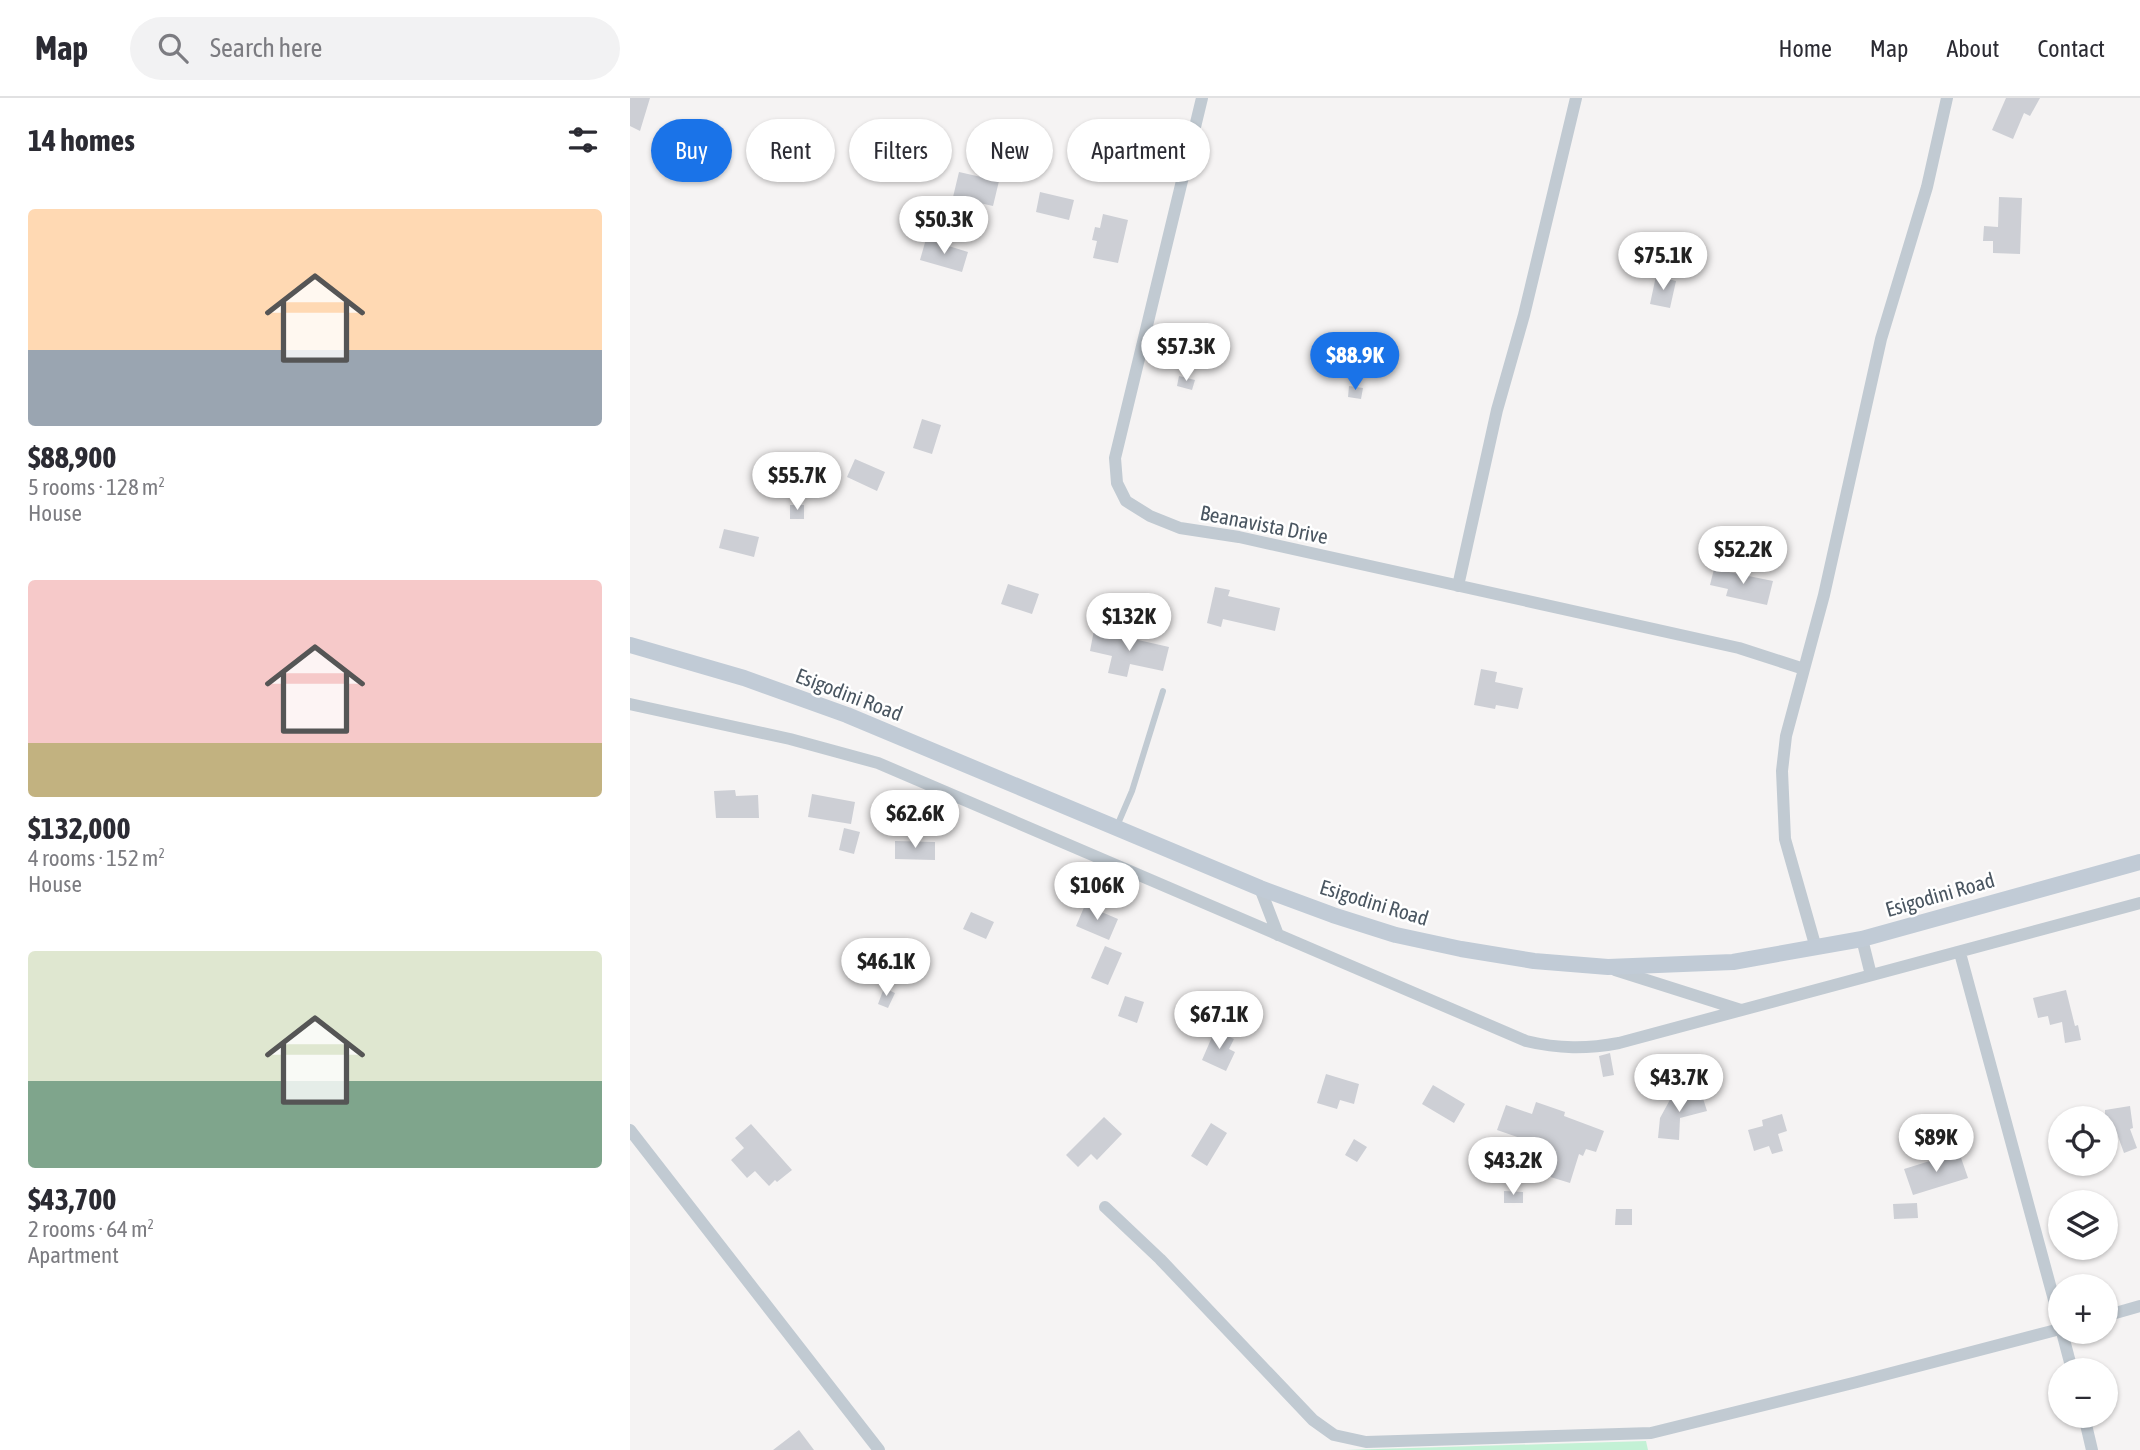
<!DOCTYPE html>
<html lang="en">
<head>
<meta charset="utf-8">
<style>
  body { margin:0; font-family:"Asap Condensed",sans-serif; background:#f2f2f3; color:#2b2b33; height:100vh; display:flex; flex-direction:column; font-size:26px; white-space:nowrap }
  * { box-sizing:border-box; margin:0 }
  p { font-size:23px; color:#7c7c81 }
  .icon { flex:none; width:38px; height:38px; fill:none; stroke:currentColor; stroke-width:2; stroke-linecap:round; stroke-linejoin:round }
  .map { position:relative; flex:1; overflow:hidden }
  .drawer { display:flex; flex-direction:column; background:#fff; width:630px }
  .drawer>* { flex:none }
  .guide { position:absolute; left:21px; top:21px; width:665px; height:63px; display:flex; gap:14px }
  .controls { position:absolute; left:1418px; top:1008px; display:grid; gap:14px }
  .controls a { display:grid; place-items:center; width:70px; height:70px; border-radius:50%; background:#fff; box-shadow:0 2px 5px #0004; font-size:35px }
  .price { position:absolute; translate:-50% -60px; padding:0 16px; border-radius:24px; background:#fff; color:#222; font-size:23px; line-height:46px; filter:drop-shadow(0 2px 4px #0008) }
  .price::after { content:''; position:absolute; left:50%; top:42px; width:21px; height:16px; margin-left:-10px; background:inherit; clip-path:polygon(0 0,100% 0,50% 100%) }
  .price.active { background:#1a73e8; color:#fff }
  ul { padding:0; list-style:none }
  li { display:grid; align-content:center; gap:14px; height:371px; padding:0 28px }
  li span { display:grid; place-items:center; height:217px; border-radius:7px; color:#555 }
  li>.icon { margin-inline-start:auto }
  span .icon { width:126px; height:126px; fill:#fffc; stroke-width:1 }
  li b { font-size:30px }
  h2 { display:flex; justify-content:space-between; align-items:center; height:84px; padding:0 28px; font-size:30px }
  .tag { padding:0 24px; border-radius:32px; background:#fff; box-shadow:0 2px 5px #0004; font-size:24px; line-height:63px }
  .tag.active { background:#1a73e8; color:#fff }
  header { display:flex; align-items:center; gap:42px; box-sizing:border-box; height:98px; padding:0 35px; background:#fff; border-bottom:2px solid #e1e1e2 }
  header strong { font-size:33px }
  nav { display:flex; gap:38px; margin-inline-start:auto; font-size:24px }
  .search { width:490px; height:63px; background:#f2f2f3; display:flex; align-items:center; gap:18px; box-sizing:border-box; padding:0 24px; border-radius:38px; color:#7c7c81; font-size:26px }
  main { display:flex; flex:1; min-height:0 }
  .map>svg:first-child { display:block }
</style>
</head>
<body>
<header>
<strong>Map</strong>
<div class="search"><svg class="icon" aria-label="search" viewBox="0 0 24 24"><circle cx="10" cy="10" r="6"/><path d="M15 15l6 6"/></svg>Search here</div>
<nav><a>Home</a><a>Map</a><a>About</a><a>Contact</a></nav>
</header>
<main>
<section class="drawer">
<h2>14 homes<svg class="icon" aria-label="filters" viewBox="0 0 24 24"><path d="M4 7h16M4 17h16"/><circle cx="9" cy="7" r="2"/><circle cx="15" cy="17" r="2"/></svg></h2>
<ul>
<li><span style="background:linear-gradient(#ffd9b3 65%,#9aa5b1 0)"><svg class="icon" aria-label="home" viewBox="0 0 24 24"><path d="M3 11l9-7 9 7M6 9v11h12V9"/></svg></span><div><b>$88,900</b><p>5 rooms · 128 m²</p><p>House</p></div></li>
<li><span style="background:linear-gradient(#f6c9c9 75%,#c2b280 0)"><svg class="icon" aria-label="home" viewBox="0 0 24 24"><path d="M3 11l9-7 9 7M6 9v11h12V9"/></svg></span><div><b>$132,000</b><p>4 rooms · 152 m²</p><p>House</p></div></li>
<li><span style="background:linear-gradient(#dfe7d0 60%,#7fa58c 0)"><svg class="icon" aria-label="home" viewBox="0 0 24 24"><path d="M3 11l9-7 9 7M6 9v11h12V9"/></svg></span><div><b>$43,700</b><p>2 rooms · 64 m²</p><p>Apartment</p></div></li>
</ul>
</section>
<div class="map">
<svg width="1510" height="1352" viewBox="0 0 1510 1352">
  <rect width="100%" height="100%" fill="#f5f3f3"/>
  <!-- green -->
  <path fill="#c3f1d5" d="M1016,1343L1018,1352H715Z"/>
  <!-- building -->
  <path fill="#cdcfd5" d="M0,0H20L10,33L0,28Z
    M1376,0H1410L1400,18L1394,15L1383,41L1362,32Z
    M329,74L369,83L363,108L323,99Z
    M410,94L444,102L439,122L406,114Z
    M1369,99L1392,100L1390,156L1363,155V143H1353L1354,128L1368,129Z
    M473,116L498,122L488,165L463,160L467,143L462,142L465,129L470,130Z
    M296,141L338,154L332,174L290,162Z
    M1026,178L1046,183L1040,210L1020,206Z
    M549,278L565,282L562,292L547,288Z
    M719,288L733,290L731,301L718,299Z
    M292,321L311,327L302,356L283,350Z
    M225,361L255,374L247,393L217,379Z
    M160,407H174V421H160Z
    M94,431L129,439L124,459L89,450Z
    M1084,471L1143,483L1137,507L1096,498L1098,491L1080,487Z
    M378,486L409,496L402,516L371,506Z
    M585,489L600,492L598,498L650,510L645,533L593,521L591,529L577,525Z
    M464,532L539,549L533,573L500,566L497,579L478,575L482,558L460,553Z
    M851,571L867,574L865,584L893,590L888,611L866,607L865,611L844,607Z
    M105,692L106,698L128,697L129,720H86L84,693Z
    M182,696L225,704L221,726L178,719Z
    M214,730L230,734L224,756L209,752Z
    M265,743L305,744V762L265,761Z
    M455,807L488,821L479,842L446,828Z
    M341,814L364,824L356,841L333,831Z
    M475,848L492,855L478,887L461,880Z
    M260,858L272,864L267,876L254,870Z
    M254,890L265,895L258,910L248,906Z
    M1436,892L1445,928L1448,927L1451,942L1435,945L1432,924L1420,927L1418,918L1408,920L1403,900Z
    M495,898L514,904L507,925L488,918Z
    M585,932L604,941L599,951L605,954L596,973L572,962Z
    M980,955L984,977L973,979L969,958Z
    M696,976L729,986L724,1006L710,1002L707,1011L687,1005Z
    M803,987L835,1006L824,1025L792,1006Z
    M1071,994L1077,1013L1050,1020L1049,1042L1028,1040L1030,1020L1042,998L1047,1001Z
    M906,1004L935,1014L934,1018L974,1033L966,1054L956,1051L953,1058L949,1056L940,1085L914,1077L922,1051L867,1032L876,1007L902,1016Z
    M1500,1008L1503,1030L1500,1031L1507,1050L1494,1055L1486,1033L1475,1035V1012Z
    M1152,1016L1157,1033L1148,1036L1153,1053L1142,1056L1139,1048L1124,1053L1118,1032L1133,1028L1132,1022Z
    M474,1019L492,1036L467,1062L461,1056L448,1069L436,1057Z
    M581,1025L597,1035L577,1068L561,1058Z
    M121,1026L162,1072L147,1084L145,1082L139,1088L125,1073L117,1080L101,1062L114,1050L105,1040Z
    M724,1041L737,1049L727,1064L715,1057Z
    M1329,1054L1338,1080L1283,1097L1274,1071Z
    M874,1093L893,1094V1105H874Z
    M1287,1105L1288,1120L1264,1121L1263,1106Z
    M986,1111H1002V1127H985Z
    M169,1332L184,1352H143Z"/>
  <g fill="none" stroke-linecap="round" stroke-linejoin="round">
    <!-- lane -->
    <path stroke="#c1cad2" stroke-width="6" d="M487,728L502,693L533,593"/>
    <!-- street -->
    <path stroke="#c1cad2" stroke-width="12" d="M572,0L485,360L487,385L496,403L520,418L550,430L609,439L1109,550L1174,571
      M828,488L867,312L894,217L946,0
      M0,606L160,641L248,665L896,943C929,951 957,951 989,945L1510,805
      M630,790L648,837
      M1232,841L1241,877
      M1186,850L1155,741L1152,673L1156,638L1194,497L1251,241L1297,89L1317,0
      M1330,855L1430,1224
      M985,872L1111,912
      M0,1032L249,1352
      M475,1109L530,1161L683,1322L704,1337L736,1344L1021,1335L1227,1284L1430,1231
      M1475,1218L1510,1208
      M1432,1234L1442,1272
      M1454,1318L1462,1352"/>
    <!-- secondary -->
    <path stroke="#c1cbd6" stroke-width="16" d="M0,547L114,580L217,617L630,790L703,817L766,837L831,851L904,863L978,869L1103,864L1232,841L1510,764"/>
  </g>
  <g text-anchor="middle" stroke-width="5" stroke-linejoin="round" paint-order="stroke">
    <!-- street labels -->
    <g font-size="21" fill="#4a5661" stroke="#fff">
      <text transform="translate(634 427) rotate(11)" y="7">Beanavista Drive</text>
      <text transform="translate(219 597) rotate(21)" y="7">Esigodini Road</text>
      <text transform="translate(1310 797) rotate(-16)" y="7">Esigodini Road</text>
      <text transform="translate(744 805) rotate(17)" y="7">Esigodini Road</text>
    </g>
  </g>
</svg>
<div class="controls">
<a><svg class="icon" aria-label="locate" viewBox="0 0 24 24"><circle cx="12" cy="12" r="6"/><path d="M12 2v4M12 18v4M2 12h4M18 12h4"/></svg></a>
<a><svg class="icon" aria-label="layers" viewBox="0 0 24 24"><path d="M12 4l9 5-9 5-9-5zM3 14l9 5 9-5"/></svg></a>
<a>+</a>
<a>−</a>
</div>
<b class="price" style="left:314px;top:158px">$50.3K</b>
<b class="price" style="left:1033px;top:194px">$75.1K</b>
<b class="price" style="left:556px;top:285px">$57.3K</b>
<b class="price active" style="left:725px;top:294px">$88.9K</b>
<b class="price" style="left:167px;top:414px">$55.7K</b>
<b class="price" style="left:1113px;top:488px">$52.2K</b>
<b class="price" style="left:499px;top:555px">$132K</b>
<b class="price" style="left:285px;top:752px">$62.6K</b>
<b class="price" style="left:467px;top:824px">$106K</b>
<b class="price" style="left:256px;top:900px">$46.1K</b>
<b class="price" style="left:589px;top:953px">$67.1K</b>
<b class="price" style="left:1049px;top:1016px">$43.7K</b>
<b class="price" style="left:1306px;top:1076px">$89K</b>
<b class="price" style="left:883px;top:1099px">$43.2K</b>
<div class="guide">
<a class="tag active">Buy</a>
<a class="tag">Rent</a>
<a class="tag">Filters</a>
<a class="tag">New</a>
<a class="tag">Apartment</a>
</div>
</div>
</main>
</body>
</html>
